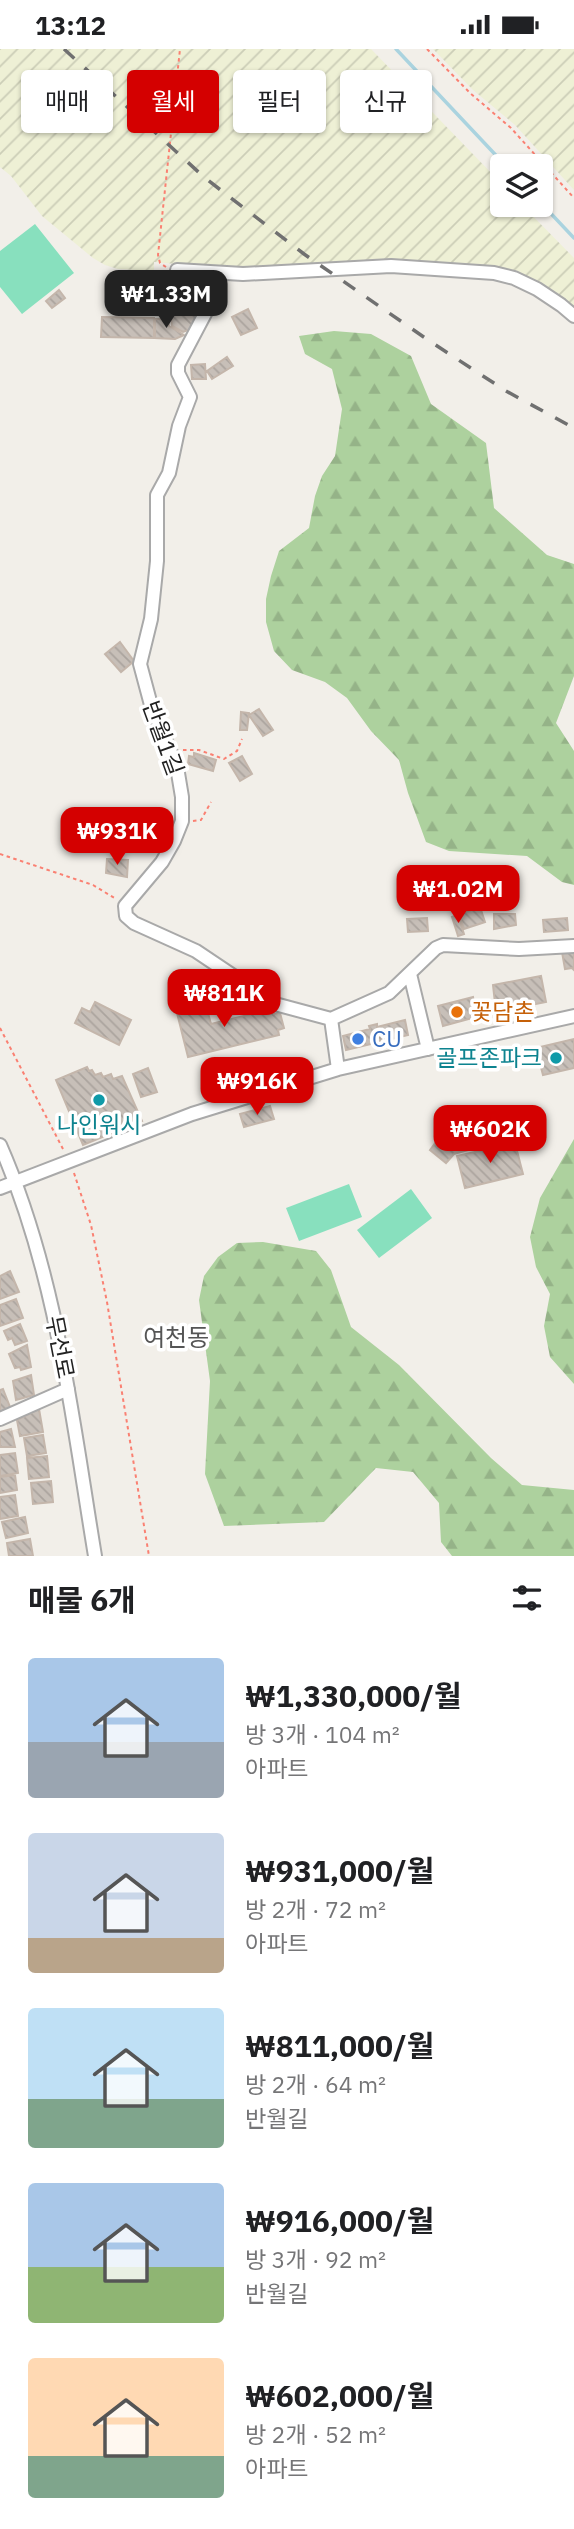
<!DOCTYPE html>
<html lang="ko">
<head>
<meta charset="utf-8">
<style>
  body { margin:0; font-family:"IBM Plex Sans","Noto Sans KR",sans-serif; background:#f2f2f2; color:#202124; height:100vh; display:flex; flex-direction:column; font-size:26px; white-space:nowrap }
  * { box-sizing:border-box; margin:0 }
  p { font-size:23px; color:#757577 }
  .icon { flex:none; width:38px; height:38px; fill:none; stroke:currentColor; stroke-width:2; stroke-linecap:round; stroke-linejoin:round }
  .map { position:relative; height:1507px; overflow:hidden }
  .panel { display:flex; flex-direction:column; background:#fff; flex:1 }
  .panel>* { flex:none }
  .guide { position:absolute; left:21px; top:21px; width:532px; height:63px; display:flex; gap:14px }
  .controls { position:absolute; left:490px; top:105px; display:grid; gap:14px }
  .controls a { display:grid; place-items:center; width:63px; height:63px; border-radius:7px; background:#fff; box-shadow:0 2px 5px #0004; font-size:35px }
  .price { position:absolute; translate:-50% -60px; padding:0 16px; border-radius:14px; background:#d40000; color:#fff; font-size:23px; line-height:46px; filter:drop-shadow(0 2px 4px #0008) }
  .price::after { content:''; position:absolute; left:50%; top:42px; width:21px; height:16px; margin-left:-10px; background:inherit; clip-path:polygon(0 0,100% 0,50% 100%) }
  .price.current { background:#222; color:#fff }
  ul { padding:0; list-style:none }
  li { display:flex; align-items:center; gap:21px; height:175px; padding:0 28px }
  li span { display:grid; place-items:center; flex:none; width:196px; height:140px; border-radius:7px; color:#555 }
  li>.icon { margin-inline-start:auto }
  span .icon { width:84px; height:84px; fill:#fffc; stroke-width:1 }
  li b { font-size:30px }
  h2 { display:flex; justify-content:space-between; align-items:center; height:84px; padding:0 28px; font-size:30px }
  .chip { padding:0 24px; border-radius:7px; background:#fff; box-shadow:0 2px 5px #0004; font-size:24px; line-height:63px }
  .chip.current { background:#d40000; color:#fff }
  .status { display:flex; justify-content:space-between; align-items:center; height:49px; padding:0 35px; background:#fff; direction:ltr }
  .status svg { height:19px; fill:currentColor }
  .map>svg:first-child { display:block }
</style>
</head>
<body>
<div class="status"><b>13:12</b><svg viewBox="0 0 49 12"><path d="M0 12V9h3v3zM5 12V6h3v6zM10 12V3h3v9zM15 12V0h3v12zM26 1h20v11H26zM47 4h2v5h-2z"/></svg></div>
<div class="map">
<svg width="574" height="1507" viewBox="0 0 574 1507">
  <defs>
    <pattern id="farmland-furrows" width="10" height="10" patternUnits="userSpaceOnUse" patternTransform="scale(1.75)"><rect width="10" height="10" fill="#eef0d5"/><path d="M-1 1l2-2M0 10L10 0M9 11l2-2" fill="none" stroke="#ccceb7"/></pattern>
    <pattern id="forest-firs" width="22" height="20" patternUnits="userSpaceOnUse" patternTransform="scale(1.75)"><rect width="22" height="20" fill="#add19e"/><path d="M5 1l3.5 6h-7zM16 11l3.5 6h-7z" fill="#95b388"/></pattern>
    <pattern id="building-back-hatch" width="6" height="6" patternUnits="userSpaceOnUse" patternTransform="scale(1.75)"><rect width="6" height="6" fill="#c7bfb8"/><path d="M-1 5l2 2M0 0l6 6M5-1l2 2" fill="none" stroke="#aba49e"/></pattern>
  </defs>
  <rect width="100%" height="100%" fill="#f2efe9"/>
  <!-- farmland -->
  <path fill="url(#farmland-furrows)" d="M0,0H371L502,135V156H522L574,209V262L494,221H243L154,213V222L118,220L105,216L93,209L42,167L11,127L0,118Z
    M433,0H574V141L515,76L473,41Z"/>
  <!-- forest -->
  <path fill="url(#forest-firs)" d="M334,282L371,285L411,307L431,355L486,394L494,459L547,506L574,515V627L556,674L574,702V836L562,833L527,807L449,802L426,793L408,744L399,711L371,682L347,649L325,633L292,621L274,602L266,573V550L271,527L279,502L309,479L315,447L322,427L335,407L342,360L332,320L305,305L299,287Z
    M574,1090V1335L550,1308L544,1277L550,1245L536,1218L530,1188L540,1149Z
    M263,1193L316,1202L331,1221L351,1278L399,1316L491,1409L522,1436L574,1441V1507H452L441,1493L439,1454L413,1423L376,1419L324,1473L224,1477L205,1425L210,1332L199,1251L204,1227L218,1208L237,1194Z"/>
  <!-- pitch -->
  <path fill="#88e0be" d="M35,175L74,224L22,265L0,238V202Z
    M349,1135L362,1168L299,1192L286,1159Z
    M411,1140L432,1169L379,1209L357,1181Z"/>
  <g fill="none" stroke-linecap="round" stroke-linejoin="round">
    <!-- stream -->
    <path stroke="#aad3df" stroke-width="3.5" d="M396,0L506,117
      M541,154L574,189"/>
  </g>
  <!-- building -->
  <path fill="url(#building-back-hatch)" stroke="#c4b6ab" stroke-width="2" d="M125,227L175,228V246L125,245Z
    M59,241L65,249L52,259L46,252Z
    M186,241L206,253L191,280L183,283L172,277L171,269Z
    M248,260L257,279L241,286L232,268Z
    M102,268L154,269V289L101,288Z
    M155,270H168L169,277L184,286L175,290L155,289Z
    M227,308L233,317L212,330L207,322Z
    M205,315L206,330H192L191,316Z
    M120,593L134,612L121,623L105,605Z
    M259,660L273,681L263,687L249,666Z
    M241,663L249,664L247,681H240Z
    M194,704L216,711L213,722L188,715L189,707L194,708Z
    M242,707L252,725L240,732L229,714Z
    M107,810L128,811L127,828L106,824Z
    M480,858L485,873L464,880L459,865Z
    M494,865H515L516,876L494,880Z
    M458,866L464,885L458,887L452,868Z
    M427,869L428,882L408,883L407,870Z
    M567,869L568,881L544,883L543,871Z
    M574,901V921L572,919L565,920L562,903Z
    M541,927L546,953L496,963L493,936Z
    M473,948L476,968L443,977L438,957Z
    M95,953L131,971L119,996L75,974L82,959L90,963Z
    M205,953L211,975L272,960L274,965L280,964L284,979L278,981L279,986L188,1008L176,960Z
    M405,971L408,986L346,1001L343,987L370,980L369,977L377,975V978Z
    M574,990V1019L543,1026L536,999Z
    M87,1018L89,1022L92,1021L95,1026L101,1024L103,1028L111,1025L113,1030L122,1027L142,1072L83,1096L56,1031Z
    M148,1019L157,1043L141,1048L133,1025Z
    M270,1057L274,1070L244,1078L240,1065Z
    M464,1086L468,1101L454,1105L446,1114L430,1101L436,1093L445,1100L444,1096L448,1095L447,1090Z
    M515,1094L523,1125L465,1139L457,1107Z
    M10,1222L19,1243L0,1250V1227Z
    M16,1250L23,1269L0,1277V1256Z
    M20,1275L27,1292L15,1296L12,1289L8,1291L4,1282Z
    M27,1296L31,1318L21,1321L20,1318L15,1319L9,1305Z
    M31,1326L34,1346L16,1351L13,1332Z
    M3,1340L10,1358L0,1363V1341Z
    M39,1360L43,1383L20,1387L17,1371Z
    M11,1380L15,1398H0V1383Z
    M43,1386L46,1404L27,1407L24,1389Z
    M15,1404L18,1424L0,1427V1406Z
    M47,1407L49,1428L29,1430L27,1409Z
    M15,1426L17,1441L0,1444V1428Z
    M51,1432L53,1453L33,1455L31,1434Z
    M15,1446L18,1467L0,1470V1448Z
    M25,1468L28,1484L6,1489L2,1473Z
    M30,1490L33,1507H9L7,1494Z"/>
  <g fill="none" stroke-linecap="round" stroke-linejoin="round">
    <!-- minor casing -->
    <g stroke="#a9a9a9" stroke-width="16">
      <path id="minor" d="M177,221L243,225L391,217L494,224L514,229L537,240L561,256L574,267
        M207,223L205,239L208,259L178,316V324L190,348L179,377L169,424L157,446V512L151,570L140,615L151,656L177,718L182,748V772L174,792L162,813L125,857L126,867L134,874L196,902L275,955L331,970L389,944L436,899L443,896L519,900L574,897
        M410,925L428,1000
        M331,970L338,1020
        M0,1096C57,1226 72,1369 95,1507
        M0,1139L192,1065L338,1020L574,967
        M0,1370L68,1340"/>
    </g>
    <!-- path -->
    <path stroke="#fa8072" stroke-width="2" stroke-dasharray="3.5 3.5" stroke-linecap="butt" d="M427,0L470,44L511,79L574,149
      M166,218L160,214L158,206L180,0
      M183,701H199L224,710L237,702L242,690
      M193,772L201,771L211,753
      M0,805L93,836L116,850
      M0,979L63,1100
      M74,1124L91,1176L107,1253L149,1507"/>
    <!-- minor -->
    <use href="#minor" stroke="#fff" stroke-width="12"/>
    <!-- rail -->
    <path stroke="#707070" stroke-width="3.5" stroke-dasharray="14 14" stroke-linecap="butt" d="M64,0L205,129L304,205L428,291L506,342L574,379"/>
  </g>
  <!-- markers -->
  <circle fill="#e8710a" stroke="#fff" stroke-width="2.5" cx="457" cy="963" r="7"/>
  <circle fill="#3f7fe0" stroke="#fff" stroke-width="2.5" cx="358" cy="990" r="7"/>
  <g fill="#0f9aa8" stroke="#fff" stroke-width="2.5">
    <circle cx="556" cy="1009" r="7"/>
    <circle cx="99" cy="1051" r="7"/>
  </g>
  <g text-anchor="middle" stroke-width="7" stroke-linejoin="round" paint-order="stroke">
    <!-- street labels -->
    <g font-size="23" fill="#222" stroke="#fff">
      <text transform="translate(163 689) rotate(70)" y="8">반월1길</text>
      <text transform="translate(60 1298) rotate(79)" y="8">무선로</text>
    </g>
    <!-- food labels -->
    <g font-size="23" fill="#c56008" stroke="#fff" text-anchor="start">
      <text x="471" y="971">꽃담촌</text>
    </g>
    <!-- shop labels -->
    <g font-size="23" fill="#366cbe" stroke="#fff" text-anchor="start">
      <text x="372" y="998">CU</text>
    </g>
    <!-- culture labels -->
    <g font-size="23" fill="#0d838f" stroke="#fff" text-anchor="end">
      <text x="542" y="1017">골프존파크</text>
      <text x="99" y="1084" text-anchor="middle">나인워시</text>
    </g>
    <!-- neighbourhood labels -->
    <g font-size="24" fill="#555" stroke="#fff">
      <text x="176" y="1297">여천동</text>
    </g>
  </g>
</svg>
<div class="controls">
<a><svg class="icon" aria-label="layers" viewBox="0 0 24 24"><path d="M12 4l9 5-9 5-9-5zM3 14l9 5 9-5"/></svg></a>
</div>
<b class="price current" style="left:166px;top:281px">₩1.33M</b>
<b class="price" style="left:117px;top:818px">₩931K</b>
<b class="price" style="left:458px;top:876px">₩1.02M</b>
<b class="price" style="left:224px;top:980px">₩811K</b>
<b class="price" style="left:257px;top:1068px">₩916K</b>
<b class="price" style="left:490px;top:1116px">₩602K</b>
<div class="guide">
<a class="chip">매매</a>
<a class="chip current">월세</a>
<a class="chip">필터</a>
<a class="chip">신규</a>
</div>
</div>
<section class="panel">
<h2>매물 6개<svg class="icon" aria-label="filters" viewBox="0 0 24 24"><path d="M4 7h16M4 17h16"/><circle cx="9" cy="7" r="2"/><circle cx="15" cy="17" r="2"/></svg></h2>
<ul>
<li><span style="background:linear-gradient(#a9c7e8 60%,#9aa5b1 0)"><svg class="icon" aria-label="home" viewBox="0 0 24 24"><path d="M3 11l9-7 9 7M6 9v11h12V9"/></svg></span><div><b>₩1,330,000/월</b><p>방 3개 · 104 m²</p><p>아파트</p></div></li>
<li><span style="background:linear-gradient(#c9d6e8 75%,#b9a48a 0)"><svg class="icon" aria-label="home" viewBox="0 0 24 24"><path d="M3 11l9-7 9 7M6 9v11h12V9"/></svg></span><div><b>₩931,000/월</b><p>방 2개 · 72 m²</p><p>아파트</p></div></li>
<li><span style="background:linear-gradient(#bfe0f5 65%,#7fa58c 0)"><svg class="icon" aria-label="home" viewBox="0 0 24 24"><path d="M3 11l9-7 9 7M6 9v11h12V9"/></svg></span><div><b>₩811,000/월</b><p>방 2개 · 64 m²</p><p>반월길</p></div></li>
<li><span style="background:linear-gradient(#a9c7e8 60%,#8fb573 0)"><svg class="icon" aria-label="home" viewBox="0 0 24 24"><path d="M3 11l9-7 9 7M6 9v11h12V9"/></svg></span><div><b>₩916,000/월</b><p>방 3개 · 92 m²</p><p>반월길</p></div></li>
<li><span style="background:linear-gradient(#ffd9b3 70%,#7fa58c 0)"><svg class="icon" aria-label="home" viewBox="0 0 24 24"><path d="M3 11l9-7 9 7M6 9v11h12V9"/></svg></span><div><b>₩602,000/월</b><p>방 2개 · 52 m²</p><p>아파트</p></div></li>
</ul>
</section>
</body>
</html>
